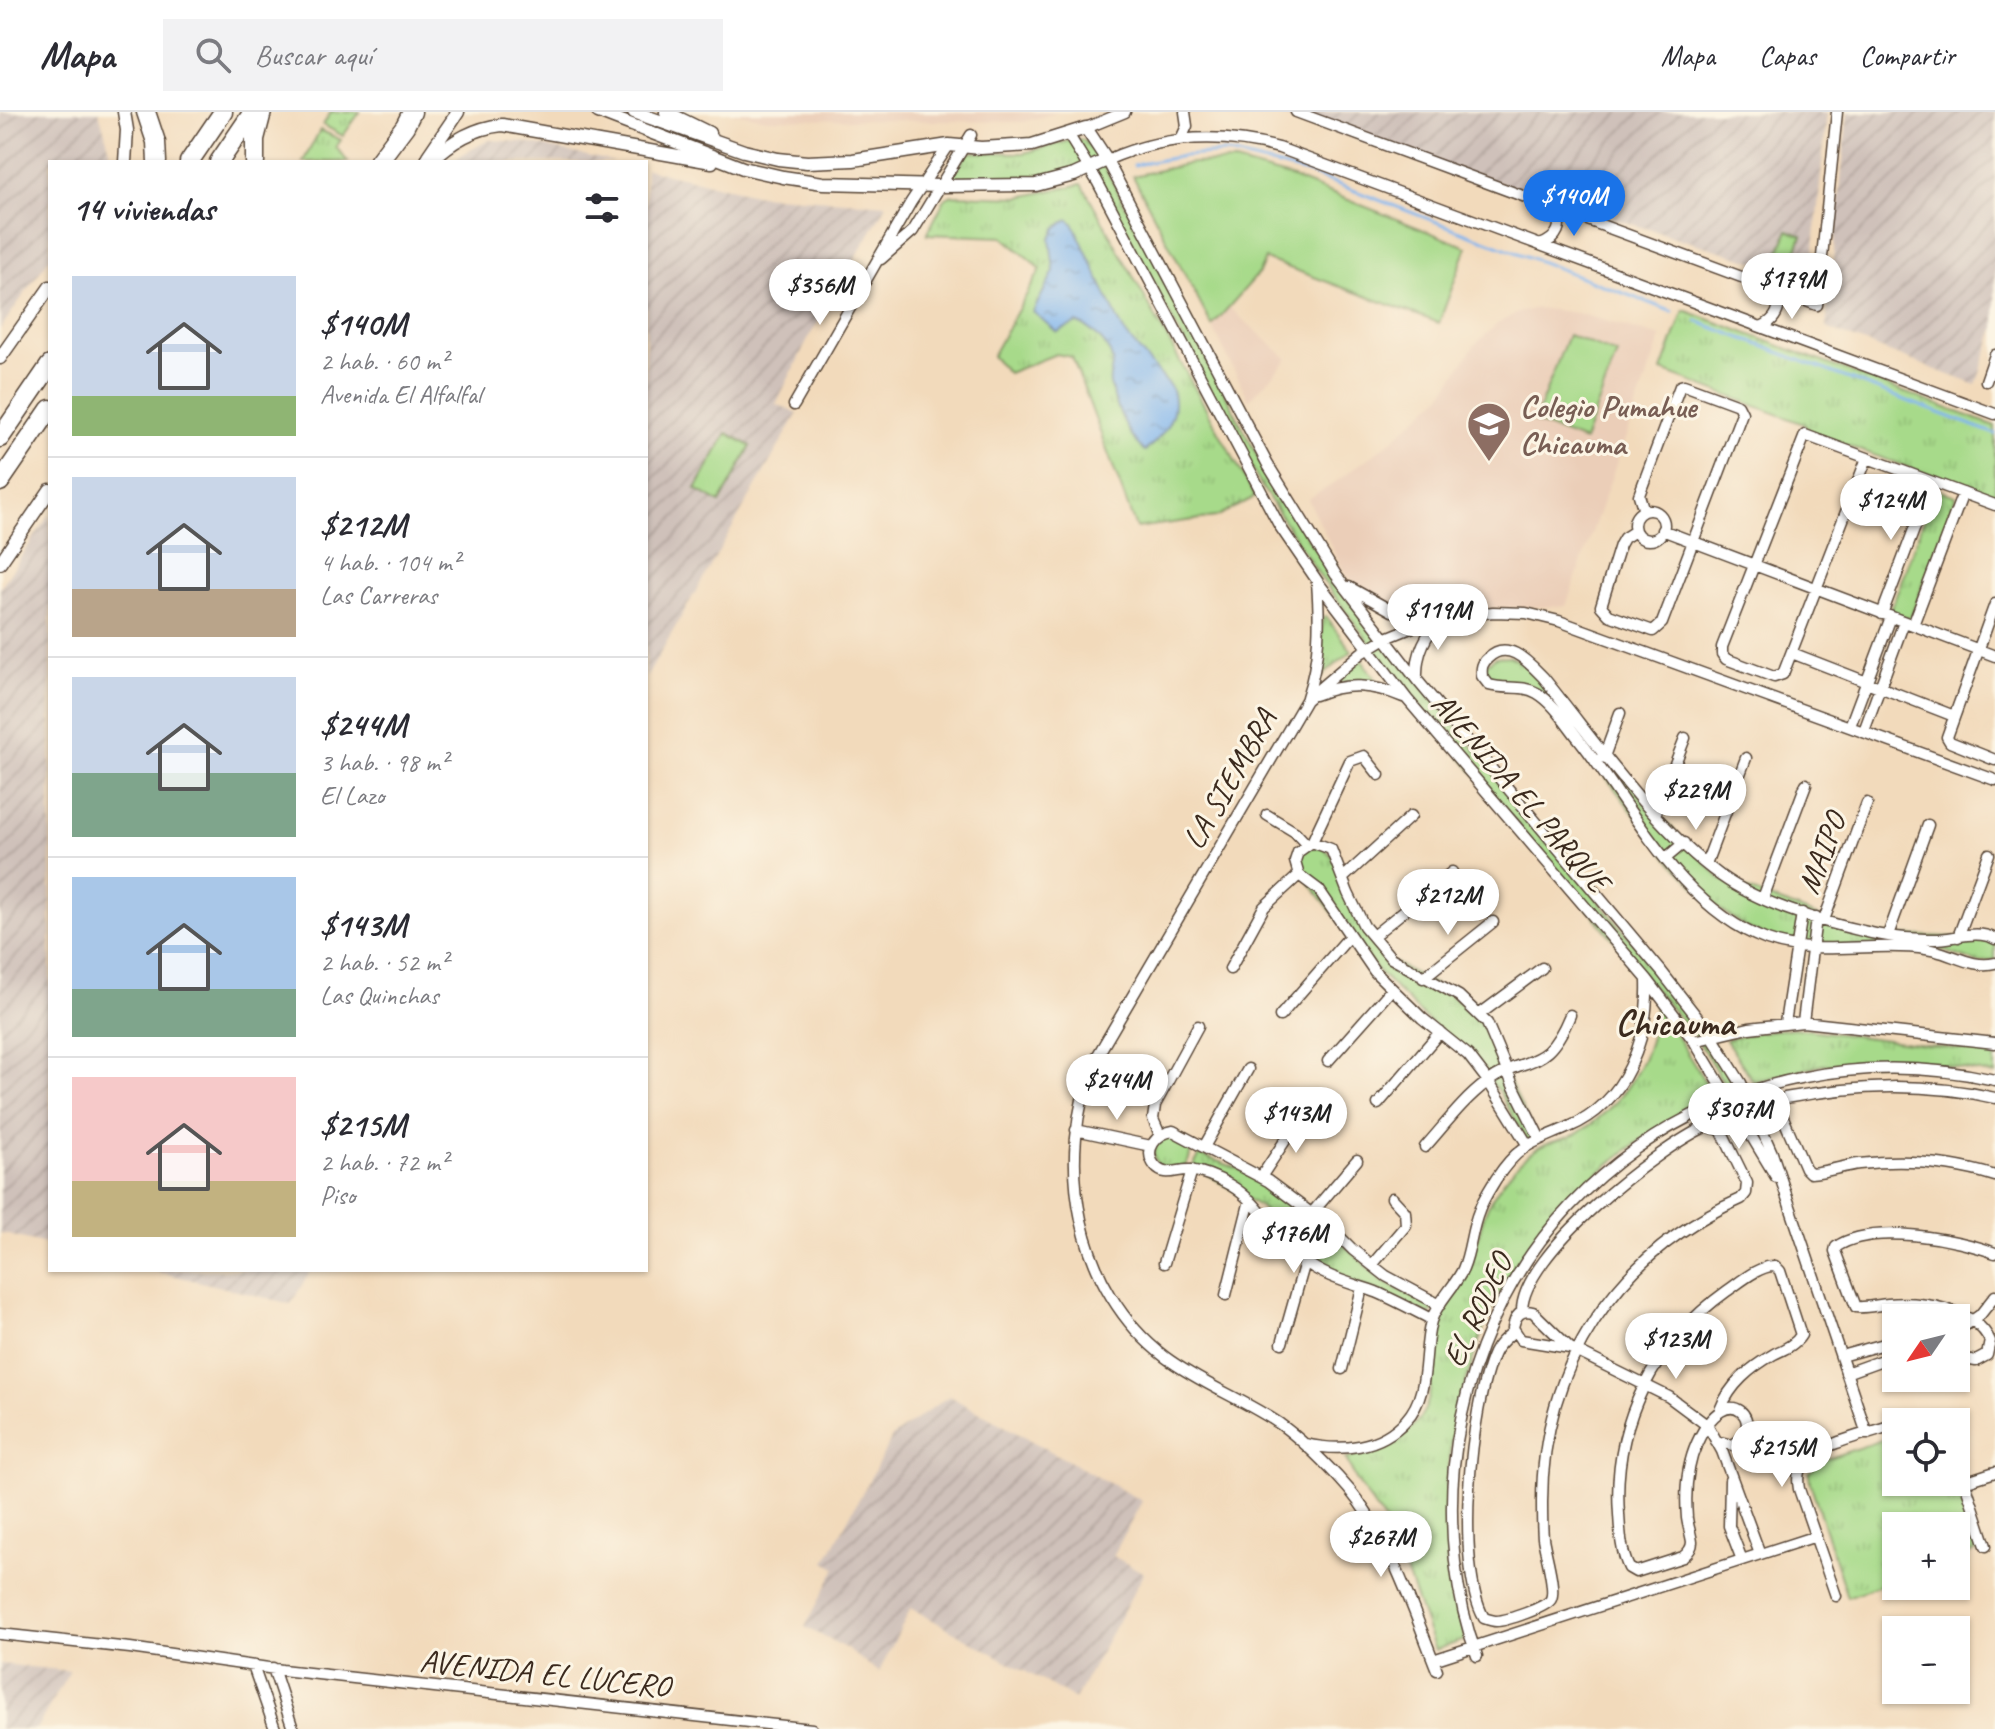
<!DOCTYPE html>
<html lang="es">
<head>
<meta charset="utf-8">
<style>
  body { margin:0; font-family:Caveat,sans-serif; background:#f2f2f3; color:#2b2b33; height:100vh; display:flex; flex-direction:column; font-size:30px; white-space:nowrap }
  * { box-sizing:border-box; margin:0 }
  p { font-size:26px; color:#7c7c81 }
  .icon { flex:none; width:44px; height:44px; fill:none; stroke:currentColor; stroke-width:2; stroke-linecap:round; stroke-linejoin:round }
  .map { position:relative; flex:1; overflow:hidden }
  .sheet { position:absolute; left:48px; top:48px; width:600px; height:1112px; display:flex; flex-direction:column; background:#fff; border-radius:0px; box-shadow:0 2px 6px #0004 }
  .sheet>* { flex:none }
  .needle { width:52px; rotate:235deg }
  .fabs { position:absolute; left:1882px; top:1192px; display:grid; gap:16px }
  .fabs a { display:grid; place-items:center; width:88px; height:88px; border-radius:0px; background:#fff; box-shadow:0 2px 6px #0004; font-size:40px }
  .price { position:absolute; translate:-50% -68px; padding:0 18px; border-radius:28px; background:#fff; color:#222; font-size:26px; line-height:52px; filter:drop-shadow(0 2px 4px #0008) }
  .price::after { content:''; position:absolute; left:50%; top:48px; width:24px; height:18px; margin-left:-12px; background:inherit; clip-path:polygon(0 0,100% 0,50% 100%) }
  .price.selected { background:#1a73e8; color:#fff }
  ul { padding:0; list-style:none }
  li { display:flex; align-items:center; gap:24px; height:200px; padding:0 24px }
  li+li { border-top:2px solid #e1e1e2 }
  li span { display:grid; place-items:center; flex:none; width:224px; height:160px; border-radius:0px; color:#555 }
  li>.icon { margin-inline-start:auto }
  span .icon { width:96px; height:96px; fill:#fffc; stroke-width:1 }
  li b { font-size:34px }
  h2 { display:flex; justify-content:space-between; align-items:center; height:96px; padding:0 24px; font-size:34px }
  header { display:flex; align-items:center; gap:48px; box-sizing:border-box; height:112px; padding:0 40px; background:#fff; border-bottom:2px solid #e1e1e2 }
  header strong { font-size:38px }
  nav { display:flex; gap:44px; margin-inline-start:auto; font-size:28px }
  .search { width:560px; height:72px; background:#f2f2f3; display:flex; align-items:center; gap:20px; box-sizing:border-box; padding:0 28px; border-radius:0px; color:#7c7c81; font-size:30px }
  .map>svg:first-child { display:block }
</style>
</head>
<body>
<header>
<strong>Mapa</strong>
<div class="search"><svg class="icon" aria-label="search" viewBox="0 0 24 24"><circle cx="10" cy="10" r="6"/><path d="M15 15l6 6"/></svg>Buscar aquí</div>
<nav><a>Mapa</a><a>Capas</a><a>Compartir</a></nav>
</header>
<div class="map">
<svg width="1995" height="1617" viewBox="0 0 1995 1617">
  <defs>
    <pattern id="industrial-furrows" width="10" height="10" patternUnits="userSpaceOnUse" patternTransform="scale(2)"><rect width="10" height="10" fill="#cfc1ba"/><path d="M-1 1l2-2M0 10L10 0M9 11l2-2" fill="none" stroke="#b3a69f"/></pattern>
    <pattern id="grass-tufts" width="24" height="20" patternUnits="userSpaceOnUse" patternTransform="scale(2)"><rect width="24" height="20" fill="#a7da8a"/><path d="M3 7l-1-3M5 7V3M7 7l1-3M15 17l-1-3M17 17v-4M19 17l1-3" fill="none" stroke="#91bb77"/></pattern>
    <pattern id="water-ripples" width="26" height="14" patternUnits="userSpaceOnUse" patternTransform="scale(2)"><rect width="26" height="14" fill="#80b5ee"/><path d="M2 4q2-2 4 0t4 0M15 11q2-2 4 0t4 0" fill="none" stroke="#6a93c0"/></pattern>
  </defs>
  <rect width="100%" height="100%" fill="#fcf5e5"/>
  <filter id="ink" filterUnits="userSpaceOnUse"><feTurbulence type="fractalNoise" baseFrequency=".0125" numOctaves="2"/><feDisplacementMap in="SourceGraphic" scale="16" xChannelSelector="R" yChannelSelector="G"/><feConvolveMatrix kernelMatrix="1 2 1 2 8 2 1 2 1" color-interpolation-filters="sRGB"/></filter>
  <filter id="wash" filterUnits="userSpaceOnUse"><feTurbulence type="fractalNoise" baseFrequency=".006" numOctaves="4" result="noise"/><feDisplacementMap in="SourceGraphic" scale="32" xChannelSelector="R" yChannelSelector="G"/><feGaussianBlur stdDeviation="1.8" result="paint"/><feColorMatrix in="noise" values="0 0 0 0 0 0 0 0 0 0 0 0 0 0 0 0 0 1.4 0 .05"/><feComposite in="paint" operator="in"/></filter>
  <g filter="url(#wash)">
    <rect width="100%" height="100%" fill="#f2dabb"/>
    <!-- built -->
    <path fill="#ebceb8" d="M728,0H1059L1023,10L767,7Z
      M1229,195L1288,247L1249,288L1212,214Z
      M1537,196L1577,201L1661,225L1566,494L1416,499L1376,486L1346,464L1308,387L1333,372L1391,329L1441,284L1474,234L1497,212L1517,201Z"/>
    <!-- industrial -->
    <path fill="url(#industrial-furrows)" d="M0,0H99L110,38L109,50H50V145L0,217Z
      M1268,0H1827L1811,167Z
      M1848,0H1995V216L1976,273L1826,216Z
      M489,28L523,30L615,50H454L461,43Z
      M646,57L759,83L887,92L809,225L776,292L798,301L646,566Z
      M50,402V1133L0,1121V476Z
      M151,1158H311L291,1192Z
      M949,1284L1142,1389L1113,1444L1144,1461L1075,1587L911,1496L879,1560L845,1536L805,1515L836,1456L825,1450L893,1324Z
      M0,1552L70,1559L36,1617H0Z"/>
    <!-- grass -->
    <path fill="url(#grass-tufts)" stroke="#718254" stroke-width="2" d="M331,0H360L343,24L323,13Z
      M320,18L341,28L336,35L348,50H303Z
      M1076,27L1084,28L1100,47L1175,184L1262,353L1327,457L1658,861L1708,925L1743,977L1729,980L1697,927L1412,587L1321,466L1262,375L1093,60L1080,53C1042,73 993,69 951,68L968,40L1024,41Z
      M1082,72L1255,385L1216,405L1136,416L1072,245L1056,242L1008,261L992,244L1041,157L1003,125L927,122L945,87L952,83L1020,85Z
      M1684,198L1995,314V387L1810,320L1804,312L1662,259Z
      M1935,377L1956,384L1910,507L1890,500Z
      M1325,504L1352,539L1316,569L1322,537V506Z
      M1509,544L1524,551L1541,566L1603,644L1722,768L1864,822L1981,826L1995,831V848L1979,851L1939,837L1797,833L1749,818L1712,792L1667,745L1545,585L1497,573L1484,563L1486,552L1496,545Z
      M1361,547L1378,571L1356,568L1334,572L1333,570Z
      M1308,735H1323L1333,745L1345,782L1389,848L1436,873L1478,904L1536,1024L1527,1029L1498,978L1377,858L1302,761C1298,749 1298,744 1308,735Z
      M1655,890L1714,984C1624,1032 1537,1098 1493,1194C1484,1212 1478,1232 1472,1251C1458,1293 1446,1339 1447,1383C1447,1432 1457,1479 1465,1528L1435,1538L1392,1421L1357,1369L1346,1347C1381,1338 1425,1321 1430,1279C1432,1257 1432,1234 1439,1213C1445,1196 1459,1181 1466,1165C1478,1139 1478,1109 1493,1085C1504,1067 1524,1042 1544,1033C1555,1028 1568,1027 1578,1021C1622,994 1656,944 1655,890Z
      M1794,916L1995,942V963L1922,949L1822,953L1754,970L1726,928L1759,920Z
      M1154 1041a18 18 0 1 1 36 0a18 18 0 1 1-36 0Z
      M1200,1043L1239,1057L1259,1068L1328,1118L1385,1171L1435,1195L1430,1203L1323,1157L1292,1135L1262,1096L1193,1054Z
      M1896,1323V1370H1956L1979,1438L1956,1446V1414H1896V1467L1847,1485L1810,1371L1809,1361L1820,1349Z"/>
    <!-- garden -->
    <path fill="#a7da8a" stroke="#718254" stroke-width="2" d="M1235,50L1293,66L1467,135L1439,211L1265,147L1259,161L1212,214L1133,64L1192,51Z
      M1788,118L1802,124L1792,151L1777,145Z
      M1568,223L1617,242L1584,329L1534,310Z
      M727,321L751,334L720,391L696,377Z"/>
    <!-- water -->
    <path fill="url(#water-ripples)" stroke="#5e7086" stroke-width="2" d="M1068,107L1073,111L1119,210L1127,224L1170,274C1182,298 1165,323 1145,339C1130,329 1114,290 1110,272C1108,263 1114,255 1112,247C1109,233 1090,215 1077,211L1057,220L1033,200L1054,159L1050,127L1056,116Z"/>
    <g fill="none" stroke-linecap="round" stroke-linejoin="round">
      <!-- stream -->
      <path stroke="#80b5ee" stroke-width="3" d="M1134,53L1183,44L1225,41L1308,61L1673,200
        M1696,209L1995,322"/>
    </g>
  </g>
  <g filter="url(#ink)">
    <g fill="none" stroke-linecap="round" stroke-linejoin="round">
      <!-- minor casing -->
      <g stroke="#564436" stroke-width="13">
        <path id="minor" d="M1296,0L1817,193L1837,0
          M1086,16L1125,0
          M1068,22L1097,69L1279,413L1320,473L1407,587L1647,867L1694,929L1776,1065
          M1181,27L1187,14L1185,0
          M1540,133C1558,127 1564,113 1555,97
          M881,147L913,119L971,23
          M1761,215C1777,208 1781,196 1778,180
          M1986,269L1995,243
          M794,293L911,90L949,33
          M1867,346L1783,562L1774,565L1726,547L1722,542V535L1805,323L1995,393
          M1634 413a15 15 0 1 1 30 0a15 15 0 1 1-30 0Z
          M1662,418L1995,544
          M1635,419L1624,426L1620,433L1601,494L1609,503L1653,519L1662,511L1742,301L1738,293L1684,273L1680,274L1639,383L1644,399
          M1349,475L1392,499L1434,506
          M1995,492L1947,625L1950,630L1995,648
          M1882,502L1932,370
          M1913,513L1963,381
          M1792,541L1954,604
          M1417,567C1416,543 1424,523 1442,507
          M1315,583C1346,570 1373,572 1403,585
          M1307,585C1320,547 1320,510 1317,470
          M1850,614L1891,505
          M1864,619L1904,510
          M1601,646L1605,642L1620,601
          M1267,703L1295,720L1307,733
          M1655,703L1685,626
          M1312,730L1350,649L1364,644L1379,663
          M1666,746L1684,731
          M1706,752L1746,646
          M1343,766L1411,704
          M1763,786L1806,672
          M1824,808L1867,691
          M1888,823L1928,713
          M1373,824L1452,760
          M1958,825L1989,742
          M1995,827C1978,817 1954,827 1935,827C1912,827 1885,825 1863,819C1818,809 1759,791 1721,764C1653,715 1596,630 1543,565C1529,551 1508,526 1488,546C1482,551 1481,556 1482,564L1489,573C1505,578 1522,572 1537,581C1554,591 1566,611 1578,626C1632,694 1680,796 1767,828C1809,843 1856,833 1900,835C1912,835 1924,836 1936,839C1956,844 1974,856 1995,851
          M1230,857L1264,795L1299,763
          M1423,866L1493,810
          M1480,902L1542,856
          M1280,904L1349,825
          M1803,910L1816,806
          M1785,911L1802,801
          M1694,929L1749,916L1803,910L1995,931
          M1328,949L1392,877
          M1995,986C1924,970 1857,973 1785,986L1779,996L1805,1056L1810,1061C1827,1060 1843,1054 1859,1052C1906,1047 1950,1050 1995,1064
          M1378,992L1440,920
          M1076,1018L1151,1034
          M1160,1023L1153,1007L1155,993L1198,914
          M1527,1032L1488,969L1468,943L1422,906L1375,860L1319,778L1299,763L1295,749L1298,740L1312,730L1331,737L1348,781L1364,814L1391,846L1459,884L1487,911L1513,973L1539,1025
          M1204,1035L1248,957
          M1425,1035C1444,1014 1463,988 1486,971C1528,940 1545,963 1570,903
          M1261,1065L1302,1003
          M1312,1101L1357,1048
          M1164,1151L1192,1058
          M1372,1153L1406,1113L1405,1100L1392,1086
          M1226,1183L1250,1088
          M1431,1207C1413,1198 1395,1188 1376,1180C1350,1171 1324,1165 1303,1148C1275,1126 1261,1091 1230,1073C1218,1066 1203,1060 1190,1058C1177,1057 1165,1066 1155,1054C1142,1038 1157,1021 1173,1019L1268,1069L1331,1116L1353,1138L1386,1164L1440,1193
          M1514,1219C1506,1226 1498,1232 1494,1241C1470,1295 1455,1455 1484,1506C1487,1507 1493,1509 1496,1509C1506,1509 1548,1495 1551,1487C1556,1476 1545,1440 1543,1426C1542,1414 1542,1402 1542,1390C1542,1254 1617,1141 1741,1087L1746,1081L1747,1071L1721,1018L1707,1014C1658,1036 1520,1143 1522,1200
          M1956,1220L1980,1203L1995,1184
          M1282,1231L1305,1150
          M1956,1234L1965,1247L1976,1249L1987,1243L1990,1229C1976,1196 1919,1189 1888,1192C1877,1193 1866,1196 1856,1195L1835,1139L1836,1135C1871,1110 1958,1127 1995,1141
          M1570,1236L1521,1228L1513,1216C1515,1204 1520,1197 1533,1200L1570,1236L1669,1285L1708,1314L1722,1339L1760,1442
          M1841,1244L1888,1231L1896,1232
          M1342,1257L1362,1176
          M1846,1261L1896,1243
          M1903,1310L1923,1305L1937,1310
          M1867,1322L1772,1041L1741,971L1711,923L1661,859L1417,568L1336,463L1268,353L1107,48C1163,23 1219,20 1279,36L1995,302
          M1716,1329L1732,1333C1769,1316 1729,1260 1697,1331C1687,1353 1685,1382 1687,1406C1688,1414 1691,1422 1692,1430C1692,1437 1688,1441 1683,1445L1636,1460L1629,1456C1621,1440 1620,1420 1619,1402C1612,1312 1654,1231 1727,1179C1740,1170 1760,1153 1775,1154L1780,1159L1801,1223C1795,1233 1784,1237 1774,1242C1750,1256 1730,1272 1720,1298
          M1305,1332C1341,1340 1380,1337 1406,1308C1431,1281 1422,1242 1431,1209C1437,1190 1455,1175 1463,1157C1471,1138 1471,1118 1479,1099C1483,1087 1490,1077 1496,1067C1520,1031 1533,1031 1569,1015C1626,991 1649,927 1647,869
          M1956,1343L1986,1434
          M1730,1368L1729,1414L1742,1448
          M1964,1370L1995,1360
          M1836,1484L1799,1377C1797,1366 1798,1355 1806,1347C1819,1333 1876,1319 1896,1312
          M0,1522L130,1536L282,1558L812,1617
          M1477,1544C1455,1486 1448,1415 1454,1353C1482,1081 1731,910 1995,968
          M1433,1548L1816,1424
          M253,1554L275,1617
          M273,1556L293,1617
          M1437,1558C1411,1493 1388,1417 1338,1365C1321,1347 1301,1327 1280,1312C1243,1287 1201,1272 1165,1245C1077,1178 1053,1048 1095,948L1306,588L1361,541L1384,527L1418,513L1444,506L1493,500L1526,501L1559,509L1995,668"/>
      </g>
      <!-- tertiary casing -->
      <g stroke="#564436" stroke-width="15">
        <path id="tertiary" d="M124,0L127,18L125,50
          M598,0L743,56L783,65L823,71L941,74L1036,73L1074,63L1107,48L1086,16L1032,33L981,36L949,33L853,48L807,50L778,47L744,39L634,0
          M666,0L709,21
          M428,44L458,0
          M430,50C450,30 473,16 502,13L712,50
          M0,246L50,175
          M0,451L50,378"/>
      </g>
      <!-- motorway casing -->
      <g stroke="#564436" stroke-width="21">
        <path id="motorway" d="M146,0L156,30L157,50
          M189,50L223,0
          M219,50L253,0
          M255,50V27L262,0
          M378,50L405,14L412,0
          M0,326L50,253
          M0,370L50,297"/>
      </g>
      <!-- minor -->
      <use href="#minor" stroke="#fff" stroke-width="10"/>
      <!-- tertiary -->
      <use href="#tertiary" stroke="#fff" stroke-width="12"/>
      <!-- motorway -->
      <use href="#motorway" stroke="#fff" stroke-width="18"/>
    </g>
  </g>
  <!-- icons -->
  <defs>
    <g id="school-pin" transform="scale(2.3)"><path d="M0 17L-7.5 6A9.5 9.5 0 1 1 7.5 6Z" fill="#8d6e63" stroke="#fcf5e5"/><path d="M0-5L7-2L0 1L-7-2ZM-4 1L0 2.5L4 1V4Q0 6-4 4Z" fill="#fff"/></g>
  </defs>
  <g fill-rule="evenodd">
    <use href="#school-pin" x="1489" y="312"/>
  </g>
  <g text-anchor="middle" stroke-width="6" stroke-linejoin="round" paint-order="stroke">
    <!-- education labels -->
    <g font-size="32" font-weight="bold" fill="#785e54" stroke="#fcf5e5" text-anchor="start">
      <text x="1520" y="305">Colegio Pumahue<tspan x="1520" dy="37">Chicauma</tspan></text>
    </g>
    <!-- street labels -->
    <g font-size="32" fill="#3b2a1e" stroke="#fcf5e5">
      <text transform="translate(1229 667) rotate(-60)" y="11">LA SIEMBRA</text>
      <text transform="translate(1521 680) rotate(49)" y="11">AVENIDA EL PARQUE</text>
      <text transform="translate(1821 741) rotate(-69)" y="11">MAIPO</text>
      <text transform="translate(1477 1198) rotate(-65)" y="11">EL RODEO</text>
      <text transform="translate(545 1561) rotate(6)" y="11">AVENIDA EL LUCERO</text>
    </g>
    <!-- quarter labels -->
    <g font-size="36" font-weight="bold" fill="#3b2a1e" stroke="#fcf5e5">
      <text x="1675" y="923">Chicauma</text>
    </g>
  </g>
</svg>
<div class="fabs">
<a><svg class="needle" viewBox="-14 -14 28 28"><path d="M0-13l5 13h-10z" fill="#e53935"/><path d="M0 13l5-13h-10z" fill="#7c7c81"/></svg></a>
<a><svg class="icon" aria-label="locate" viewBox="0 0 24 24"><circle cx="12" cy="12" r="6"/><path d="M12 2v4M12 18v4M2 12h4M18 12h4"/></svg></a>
<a>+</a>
<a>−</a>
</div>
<b class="price selected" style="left:1574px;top:126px">$140M</b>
<b class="price" style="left:1792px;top:209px">$179M</b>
<b class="price" style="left:820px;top:215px">$356M</b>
<b class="price" style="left:1891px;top:430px">$124M</b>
<b class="price" style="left:1438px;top:540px">$119M</b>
<b class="price" style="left:1696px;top:720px">$229M</b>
<b class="price" style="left:1448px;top:825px">$212M</b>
<b class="price" style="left:1117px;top:1010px">$244M</b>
<b class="price" style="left:1739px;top:1039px">$307M</b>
<b class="price" style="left:1296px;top:1043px">$143M</b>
<b class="price" style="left:1294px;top:1163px">$176M</b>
<b class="price" style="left:1676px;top:1269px">$123M</b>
<b class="price" style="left:1782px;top:1377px">$215M</b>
<b class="price" style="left:1381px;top:1467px">$267M</b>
<section class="sheet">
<h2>14 viviendas<svg class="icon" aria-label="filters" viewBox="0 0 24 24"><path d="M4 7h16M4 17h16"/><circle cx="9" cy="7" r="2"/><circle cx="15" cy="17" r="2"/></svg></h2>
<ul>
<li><span style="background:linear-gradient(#c9d6e8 75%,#8fb573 0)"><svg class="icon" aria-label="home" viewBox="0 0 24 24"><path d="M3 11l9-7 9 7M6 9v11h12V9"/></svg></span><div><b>$140M</b><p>2 hab. · 60 m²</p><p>Avenida El Alfalfal</p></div></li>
<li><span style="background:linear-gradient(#c9d6e8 70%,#b9a48a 0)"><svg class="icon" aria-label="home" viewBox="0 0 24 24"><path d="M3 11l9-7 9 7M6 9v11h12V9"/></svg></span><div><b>$212M</b><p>4 hab. · 104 m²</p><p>Las Carreras</p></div></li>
<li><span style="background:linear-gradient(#c9d6e8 60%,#7fa58c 0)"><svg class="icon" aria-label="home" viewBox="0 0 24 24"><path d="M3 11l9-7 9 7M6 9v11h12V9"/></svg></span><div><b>$244M</b><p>3 hab. · 98 m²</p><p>El Lazo</p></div></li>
<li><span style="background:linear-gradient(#a9c7e8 70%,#7fa58c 0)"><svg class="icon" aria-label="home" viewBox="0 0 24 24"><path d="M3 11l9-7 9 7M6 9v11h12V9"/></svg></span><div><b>$143M</b><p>2 hab. · 52 m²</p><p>Las Quinchas</p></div></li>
<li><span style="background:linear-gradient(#f6c9c9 65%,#c2b280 0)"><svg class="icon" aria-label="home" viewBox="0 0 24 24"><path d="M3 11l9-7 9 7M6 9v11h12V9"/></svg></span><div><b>$215M</b><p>2 hab. · 72 m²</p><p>Piso</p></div></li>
</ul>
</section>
</div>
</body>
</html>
